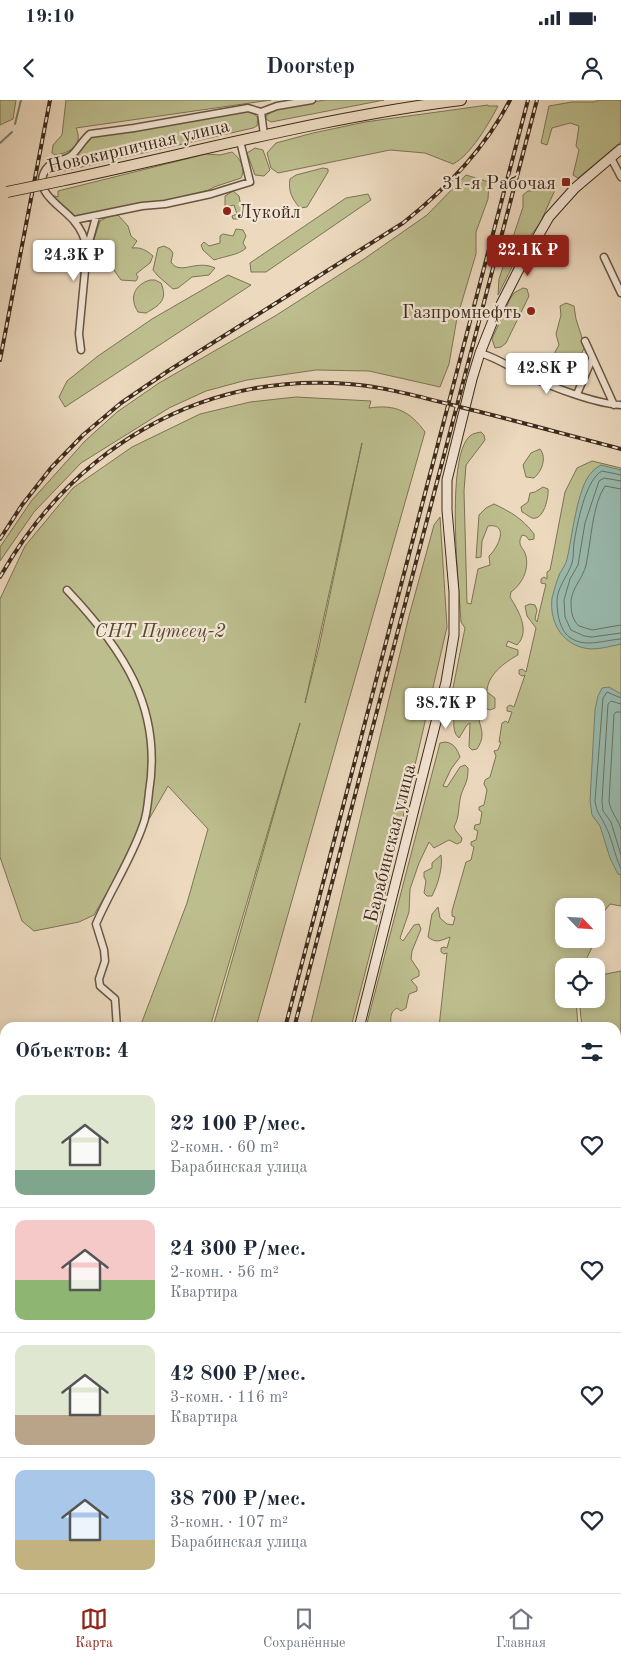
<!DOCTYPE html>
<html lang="ru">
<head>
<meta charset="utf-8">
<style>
  body { margin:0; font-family:"Old Standard TT",serif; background:#f2f2f3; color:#1f2937; height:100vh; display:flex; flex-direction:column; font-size:19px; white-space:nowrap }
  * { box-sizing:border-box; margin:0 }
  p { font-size:16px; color:#747a83 }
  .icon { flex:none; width:28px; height:28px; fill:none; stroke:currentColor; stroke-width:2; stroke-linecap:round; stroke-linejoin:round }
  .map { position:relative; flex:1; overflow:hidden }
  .panel { position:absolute; left:0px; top:922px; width:621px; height:571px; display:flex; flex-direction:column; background:#fff; border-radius:15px 15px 0 0; box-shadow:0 2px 12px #0003 }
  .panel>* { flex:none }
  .needle { width:32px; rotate:115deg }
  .controls { position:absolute; left:555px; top:798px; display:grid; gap:10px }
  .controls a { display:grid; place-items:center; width:50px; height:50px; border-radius:10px; background:#fff; box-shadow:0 2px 12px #0003; font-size:25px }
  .price { position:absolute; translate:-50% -42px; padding:0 11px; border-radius:5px; background:#fff; color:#222; font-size:16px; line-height:32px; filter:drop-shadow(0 1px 2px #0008) }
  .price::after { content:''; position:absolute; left:50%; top:30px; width:15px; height:11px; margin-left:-8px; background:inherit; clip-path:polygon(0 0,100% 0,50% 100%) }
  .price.on { background:#8f2418; color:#fff }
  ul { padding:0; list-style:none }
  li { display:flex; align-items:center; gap:15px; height:125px; padding:0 15px }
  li+li { border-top:1px solid #e0e1e3 }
  li span { display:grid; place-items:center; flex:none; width:140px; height:100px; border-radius:10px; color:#555 }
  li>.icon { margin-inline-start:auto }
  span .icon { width:60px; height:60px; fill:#fffc; stroke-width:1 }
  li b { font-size:21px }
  h2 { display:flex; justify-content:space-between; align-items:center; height:60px; padding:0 15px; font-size:21px }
  .status { display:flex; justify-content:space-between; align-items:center; height:35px; padding:0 25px; background:#fff; direction:ltr }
  .status svg { height:14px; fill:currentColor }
  header { display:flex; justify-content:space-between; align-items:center; height:65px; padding:0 15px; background:#fff; font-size:22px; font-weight:800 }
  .tabs { display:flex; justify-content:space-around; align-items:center; height:70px; border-top:1px solid #e0e1e3; background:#fff; font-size:14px; color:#747a83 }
  .tabs a { display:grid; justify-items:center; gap:2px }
  .tabs .on { color:#8f2418 }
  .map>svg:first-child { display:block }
</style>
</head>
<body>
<div class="status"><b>19:10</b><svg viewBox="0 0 49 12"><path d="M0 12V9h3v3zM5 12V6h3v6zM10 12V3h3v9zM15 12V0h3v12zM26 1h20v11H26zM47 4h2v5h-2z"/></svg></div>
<header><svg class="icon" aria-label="back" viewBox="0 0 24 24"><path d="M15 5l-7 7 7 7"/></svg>Doorstep<svg class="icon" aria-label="person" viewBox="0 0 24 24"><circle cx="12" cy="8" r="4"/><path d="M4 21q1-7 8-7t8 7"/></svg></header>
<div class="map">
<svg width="621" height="1493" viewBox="0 0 621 1493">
  <rect width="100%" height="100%" fill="#ecd9be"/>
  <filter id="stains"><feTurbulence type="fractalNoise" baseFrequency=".004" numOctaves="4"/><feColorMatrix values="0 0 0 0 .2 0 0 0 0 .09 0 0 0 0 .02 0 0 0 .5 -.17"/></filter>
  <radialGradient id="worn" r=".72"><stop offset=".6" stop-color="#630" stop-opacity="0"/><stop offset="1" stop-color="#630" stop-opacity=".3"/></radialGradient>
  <!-- green -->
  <path fill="#bdbe8e" stroke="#7c7454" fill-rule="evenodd" d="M0,0H16L13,19L0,25Z
    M66,0H271L76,28C84,45 70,53 55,55L52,53L53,45L62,35Z
    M325,0H384L271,22L266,19V16L277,8Z
    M598,0H621V42L578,78L573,75L579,50L576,46L579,26L570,23L552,28L547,45L541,43L549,6L572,2H595Z
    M488,5V6H498C489,23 471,55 453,64L425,53L390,50L278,73L271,68L267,53L276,43L313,33L365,22Z
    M252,11L258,18L257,26L253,28L55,73L53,63L85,45L92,36Z
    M255,48L263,50L270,70L264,76L255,75L247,53Z
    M232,52C240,58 246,68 241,78L214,87L209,90L164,101L149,102L90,116L74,118L51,95L58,97V91L206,54L220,55Z
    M323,68L328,69V72L307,107L300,108C292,99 288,91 290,79L296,75Z
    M466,75L489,82L488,99L476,132V154L457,218L449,264L440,287L369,271L316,270L247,280L206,291L169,308L81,363L34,412L0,461V447L32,400L85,341L117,312L159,283L275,216L364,159L427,115Z
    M555,90L540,123L521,149L498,195L499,179L523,107V95L528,91Z
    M233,91L239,96L242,112L240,119H233L232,116L237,114L234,105L225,107V96Z
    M368,94L371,100L266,172H251L250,163L346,98Z
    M118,115L128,126L131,136L137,141L132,148C141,147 146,150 153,156L150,163L136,174L138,177L136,181L121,180L104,156L95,151L92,145L100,121L109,116Z
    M236,129L243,130L246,136L243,143L246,148C239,155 225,156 214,160L203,150L201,145L204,142L209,146L220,143V136L223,134L233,136Z
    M164,146L170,149L173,153L171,162C180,176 196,159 215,168L209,175L192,177L178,188L173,189L158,176L153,170L158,148Z
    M228,175L251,185L65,307L59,297L67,281L98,256L152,219Z
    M150,180H155L161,183C168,200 160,205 146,213L138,212C129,198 134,185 150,180Z
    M523,188L527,189L529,196L506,243L501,247L495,248L492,239L510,199L514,193Z
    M566,203L574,206L576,219L585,247L578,259L584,269L579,280L573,283L569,279L556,276L550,265L556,258L555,252L559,245L556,234L561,215L560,206Z
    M296,297L371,301L369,308C395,304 410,311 425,332L256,927H213L300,623L210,927H140L187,803L208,729L168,686L94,815L79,822L34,831L22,821L0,757V499L25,446L73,388L132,347L200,314L250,302ZM362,343L319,547L305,603Z
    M481,332L484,335L485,340L466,365L464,391L467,503L471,504L478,469L490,465L489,456C498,448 510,423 488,426L482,441L481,457L476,458L479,415L486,408L494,404C511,412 523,419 534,434V439L529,440L526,436L522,435C516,446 524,447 526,456C529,470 522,484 511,492L510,497C518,510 531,531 517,545L508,541L506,546L518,550V555C505,562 487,575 487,592L495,598V608L490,610L485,608L480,611C475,624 489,631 477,649L472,650L469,647L470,623L467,625L459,638C449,629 458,617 450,603L465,528L461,522C459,488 445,357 470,336C473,333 477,333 481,332Z
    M540,349C547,358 542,371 534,378L526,377L523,365L531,353Z
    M592,361L621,368V806L610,804L602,814L596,836V806H564V839H596L583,866H564V899H576L578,927H439L447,853L444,854L441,852V848L444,847L447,848L450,837C442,840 436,844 428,837L432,814L438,807L440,818L447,824L453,825L455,817L452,816V811L466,762L471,760L474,747L471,745V742L476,740L478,731L474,729L475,725L480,724L482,712L479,710V707L484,705L487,690L484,684L485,680L490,677L496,656L494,651L498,650L501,642H499L502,623L506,621L508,623L512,612L507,611V607L510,605L514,607L525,575L522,576L519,574V570L522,569L526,572L536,528L527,516L525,506L530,504L535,505L537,510L535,519L537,522L546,484L541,483V479L544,477L547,479V472L550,470L552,460L565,392L577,368Z
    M543,387L548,389C549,396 544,421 532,418C529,417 525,413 522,412L521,407L528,402L530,393L535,392Z
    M440,417L447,527L383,803L351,927H310L409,516L434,425Z
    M445,642C454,643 457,649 460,657L451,669L443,686L447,687L460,667L465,665L468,668C468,683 465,683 461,695C458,706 460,716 454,727L456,731L462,738L461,742L457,744L449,740L434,748L429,742L419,763L410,789L409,812L400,838L403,841L414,825L419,824L421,829L412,851L411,859L419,871V876L411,880L417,887V891L409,894L406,908L401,911L397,908C389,912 391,920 391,927H366L440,643Z
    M441,755C443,768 438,784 432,796H427L424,793L426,781L424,777V772L432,768V763Z
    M621,871V1135L616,1134V928L582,927L579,899H596V876Z"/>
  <!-- water -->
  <path fill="#99baae" stroke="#748073" d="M601,365L621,370V544C612,546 601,549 591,549C564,547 549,524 552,498C554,490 557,480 560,473C563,468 566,464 567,459C572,439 577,386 592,372C594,369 598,367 601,365Z
    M609,587L621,594V775L618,774L610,758L600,726L592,715L590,701L595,610L598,596L602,588Z"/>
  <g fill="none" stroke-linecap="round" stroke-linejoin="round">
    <!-- shore -->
    <path stroke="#6a7264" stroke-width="1" d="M621,375L602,371C585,380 577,425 574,443C573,450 574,457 572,463C568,476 557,487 557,501C557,513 559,525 566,534C581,550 603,540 621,539
      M621,381L604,378L599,381L585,423L578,465L570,479L564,500L565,517L571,530L584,536L592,537L621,533
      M621,389L605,386C592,405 591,443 586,465C583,478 572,488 571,501C571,511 572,520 579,526L592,530L621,525
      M621,598L607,592L603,598L595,701C597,713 599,713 604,723C612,737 614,754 621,769
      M621,604L611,601L608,604L602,701L603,711L611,722L621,755
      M621,612H616L614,614L609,701C610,711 618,719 621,729"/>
    <!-- stream -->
    <path stroke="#748073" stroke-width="2" d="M15,24L21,0
      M0,43L12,32"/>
    <!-- street casing -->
    <g stroke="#685644" stroke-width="9">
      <path id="street" d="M261,12L264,35
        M611,58L621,77
        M74,120L142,106L165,104L211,94L250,82L240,41
        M87,149C85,138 81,129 74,121C62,106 31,92 46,69C52,59 65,62 73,54C79,48 83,40 90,34L134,28L248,8L261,12L277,6L312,0
        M604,157L621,193
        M585,241L614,305
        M81,250L79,234L87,149L96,117
        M480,253C498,258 512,269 529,276C552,287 596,304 621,305
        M577,294L592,259
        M67,490C122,548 163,607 149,692C148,702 147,715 143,725C131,760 110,791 96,824L104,850L105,861L99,879L100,886L115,899L117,928
        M616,1145L621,1146
        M0,1264L5,1245"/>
    </g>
    <!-- secondary casing -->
    <g stroke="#3c2a1b" stroke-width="11">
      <path id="secondary" d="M359,928L446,582L454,535V492L447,410V380L472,279L480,253L494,218L518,171L549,117L575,88L621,49
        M221,1493L222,1489"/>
    </g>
    <!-- primary casing -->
    <g stroke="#3c2a1b" stroke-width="12">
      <path id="primary" d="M60,81C193,53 325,17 461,0"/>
    </g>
    <!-- street -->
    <use href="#street" stroke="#f3e6d5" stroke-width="6"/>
    <!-- secondary -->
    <use href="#secondary" stroke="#f3e6d5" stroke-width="9"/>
    <!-- primary -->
    <use href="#primary" stroke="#ecd9be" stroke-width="10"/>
    <!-- rail casing -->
    <g stroke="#3c2a1b" stroke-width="4">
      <path id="rail" d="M0,260L50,0
        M0,439L22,405L51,368L83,335L121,303L168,271L403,123C446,89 485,49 510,0
        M0,477C73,349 199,272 349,284C387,287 424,298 460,307C514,320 567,335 621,349
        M285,928L528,0
        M294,928L537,0
        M616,1331L621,1323
        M616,1353L621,1347
        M141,1493L143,1489
        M293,1493L294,1489
        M321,1493L322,1489
        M485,1493L489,1489
        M507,1493L510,1489"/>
    </g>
    <!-- rail -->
    <use href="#rail" stroke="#f3e6d5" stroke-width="2" stroke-dasharray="5.5" stroke-linecap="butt"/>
    <!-- primary-bridge casing -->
    <g stroke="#3c2a1b" stroke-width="12" stroke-linecap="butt">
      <path id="primary-bridge" d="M7,92L60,81"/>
    </g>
    <!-- primary-bridge -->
    <use href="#primary-bridge" stroke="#ecd9be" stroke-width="10"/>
  </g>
  <!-- markers -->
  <g fill="#8f2418" stroke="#f3e6d5" stroke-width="2">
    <rect x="561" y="77" width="10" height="10" rx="2.5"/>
    <circle cx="227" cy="111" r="5"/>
    <circle cx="531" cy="211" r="5"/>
  </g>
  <g text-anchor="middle" stroke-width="4.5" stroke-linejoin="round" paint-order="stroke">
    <!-- street labels -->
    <g font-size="19" fill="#3c2a1b" stroke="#f3e6d5">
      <text transform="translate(138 45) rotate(-13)" y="7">Новокирпичная улица</text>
      <text transform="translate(389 743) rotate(-76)" y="7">Барабинская улица</text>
    </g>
    <!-- poi labels -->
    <g font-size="19" fill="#3c2a1b" stroke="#f3e6d5" text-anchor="end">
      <text x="556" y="89">31-я Рабочая</text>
      <text x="237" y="118" text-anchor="start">Лукойл</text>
      <text x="521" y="218">Газпромнефть</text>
    </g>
    <!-- park labels -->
    <g font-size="19" font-style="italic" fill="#564832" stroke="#f3e6d5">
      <text x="160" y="537">СНТ Путеец-2</text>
    </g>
  </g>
  <rect width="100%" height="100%" filter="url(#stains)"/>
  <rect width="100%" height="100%" fill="url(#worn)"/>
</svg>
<div class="controls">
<a><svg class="needle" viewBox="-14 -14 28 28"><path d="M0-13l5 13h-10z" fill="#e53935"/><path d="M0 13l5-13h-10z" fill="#747a83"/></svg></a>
<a><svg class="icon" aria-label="locate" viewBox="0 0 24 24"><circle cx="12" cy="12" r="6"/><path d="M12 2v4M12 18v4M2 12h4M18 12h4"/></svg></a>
</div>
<b class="price on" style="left:528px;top:177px">22.1K ₽</b>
<b class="price" style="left:74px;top:182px">24.3K ₽</b>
<b class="price" style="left:547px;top:295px">42.8K ₽</b>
<b class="price" style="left:446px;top:630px">38.7K ₽</b>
<section class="panel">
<h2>Объектов: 4<svg class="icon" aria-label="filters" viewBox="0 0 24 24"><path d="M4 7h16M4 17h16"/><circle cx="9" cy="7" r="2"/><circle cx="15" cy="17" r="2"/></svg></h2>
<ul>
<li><span style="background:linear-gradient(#dfe7d0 75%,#7fa58c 0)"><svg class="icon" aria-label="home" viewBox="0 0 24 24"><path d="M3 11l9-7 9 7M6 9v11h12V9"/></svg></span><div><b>22 100 ₽/мес.</b><p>2-комн. · 60 m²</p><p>Барабинская улица</p></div><svg class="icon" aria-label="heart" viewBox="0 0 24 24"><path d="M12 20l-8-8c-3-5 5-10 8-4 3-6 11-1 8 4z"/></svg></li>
<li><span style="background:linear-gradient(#f6c9c9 60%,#8fb573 0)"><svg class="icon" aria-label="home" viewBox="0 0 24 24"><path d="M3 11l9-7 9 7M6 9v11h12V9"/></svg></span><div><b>24 300 ₽/мес.</b><p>2-комн. · 56 m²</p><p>Квартира</p></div><svg class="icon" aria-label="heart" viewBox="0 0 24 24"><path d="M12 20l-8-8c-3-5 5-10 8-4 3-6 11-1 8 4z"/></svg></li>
<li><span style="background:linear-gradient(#dfe7d0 70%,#b9a48a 0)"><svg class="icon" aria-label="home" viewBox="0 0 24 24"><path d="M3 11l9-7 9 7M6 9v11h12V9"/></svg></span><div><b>42 800 ₽/мес.</b><p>3-комн. · 116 m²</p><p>Квартира</p></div><svg class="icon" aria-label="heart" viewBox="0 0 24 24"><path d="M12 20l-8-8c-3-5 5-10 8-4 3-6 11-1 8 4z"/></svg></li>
<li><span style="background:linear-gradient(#a9c7e8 70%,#c2b280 0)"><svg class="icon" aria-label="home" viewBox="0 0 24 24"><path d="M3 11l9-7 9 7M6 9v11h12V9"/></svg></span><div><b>38 700 ₽/мес.</b><p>3-комн. · 107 m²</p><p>Барабинская улица</p></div><svg class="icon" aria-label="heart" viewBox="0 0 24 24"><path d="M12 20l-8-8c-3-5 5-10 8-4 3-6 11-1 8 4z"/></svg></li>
</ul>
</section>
</div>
<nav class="tabs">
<a class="on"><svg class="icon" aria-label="map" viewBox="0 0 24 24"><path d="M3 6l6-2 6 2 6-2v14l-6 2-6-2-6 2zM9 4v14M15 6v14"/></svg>Карта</a>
<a><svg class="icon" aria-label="saved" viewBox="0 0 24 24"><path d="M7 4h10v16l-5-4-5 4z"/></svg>Сохранённые</a>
<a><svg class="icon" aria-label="home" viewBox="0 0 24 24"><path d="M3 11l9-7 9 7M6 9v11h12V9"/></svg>Главная</a>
</nav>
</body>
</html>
